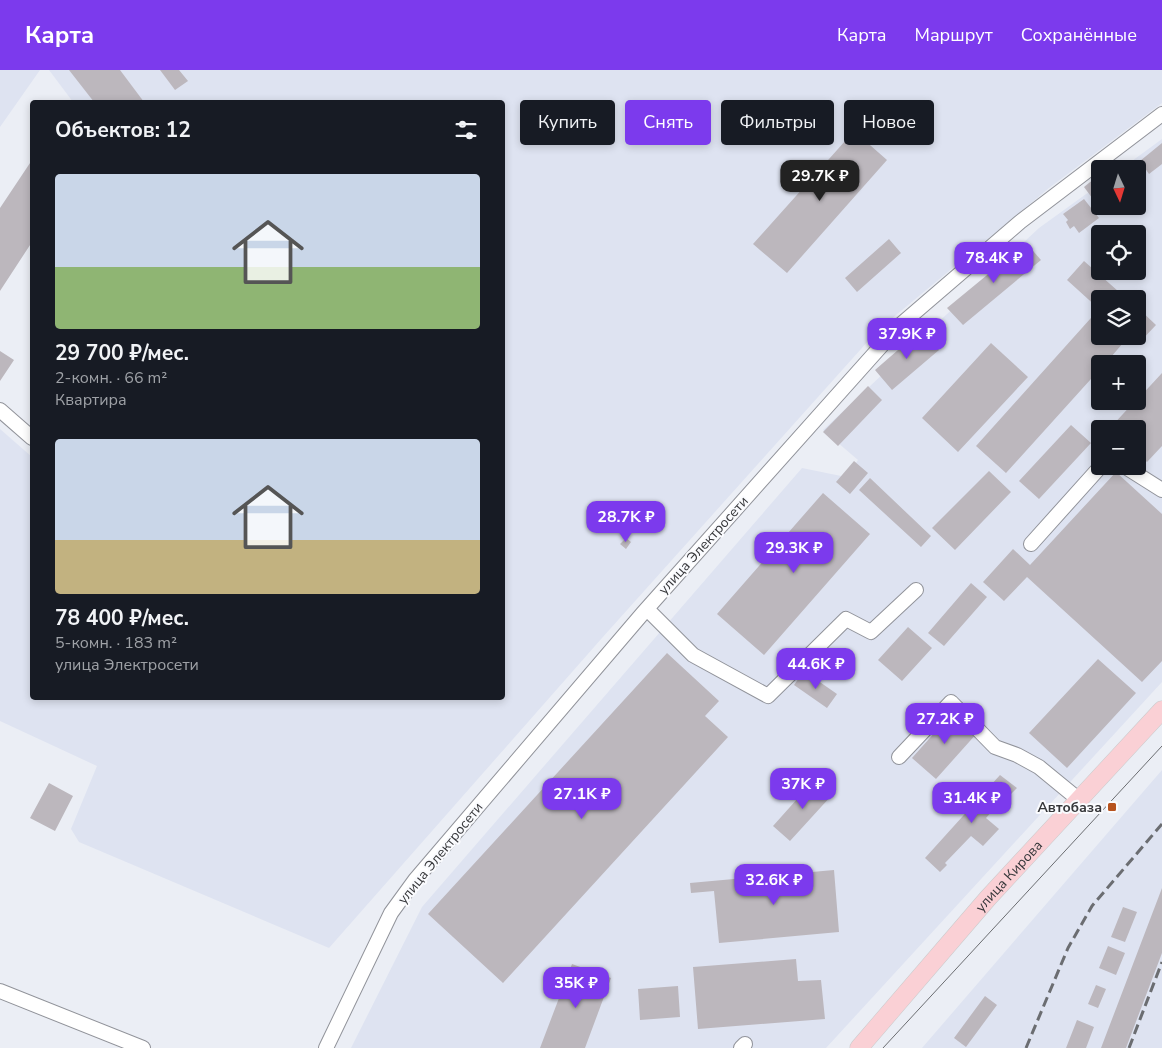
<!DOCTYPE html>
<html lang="ru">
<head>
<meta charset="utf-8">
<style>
  body { margin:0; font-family:"Nunito Sans",sans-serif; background:#242831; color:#f1f3f6; height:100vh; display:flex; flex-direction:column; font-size:19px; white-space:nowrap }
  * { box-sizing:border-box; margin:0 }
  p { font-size:16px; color:#9ea1a6 }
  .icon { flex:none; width:28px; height:28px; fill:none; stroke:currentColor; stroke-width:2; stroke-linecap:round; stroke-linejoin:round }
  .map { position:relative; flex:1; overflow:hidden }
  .sheet { position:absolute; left:30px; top:30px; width:475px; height:600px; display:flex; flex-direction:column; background:#171b24; border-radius:5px; box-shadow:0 2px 8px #0003 }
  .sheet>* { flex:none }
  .hud { position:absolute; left:520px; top:30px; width:475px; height:45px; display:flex; gap:10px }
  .needle { width:32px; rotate:176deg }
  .tools { position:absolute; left:1091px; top:90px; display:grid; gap:10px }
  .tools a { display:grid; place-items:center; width:55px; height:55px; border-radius:5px; background:#171b24; box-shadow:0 2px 8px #0003; font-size:25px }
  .price { position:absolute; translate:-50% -42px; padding:0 11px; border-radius:10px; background:#7c3aed; color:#fff; font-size:16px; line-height:32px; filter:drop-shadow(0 1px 2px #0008) }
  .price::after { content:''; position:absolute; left:50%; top:30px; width:15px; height:11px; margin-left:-8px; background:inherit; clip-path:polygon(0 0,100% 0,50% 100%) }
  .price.selected { background:#222; color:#fff }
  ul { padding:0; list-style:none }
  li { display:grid; align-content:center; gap:10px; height:265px; padding:0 25px }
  li span { display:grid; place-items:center; height:155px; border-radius:5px; color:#555 }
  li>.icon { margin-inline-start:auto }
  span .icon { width:90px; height:90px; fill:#fffc; stroke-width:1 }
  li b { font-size:21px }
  h2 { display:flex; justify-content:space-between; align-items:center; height:60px; padding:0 25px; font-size:21px }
  .pill { padding:0 18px; border-radius:5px; background:#171b24; box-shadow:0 2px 8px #0003; font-size:18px; line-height:45px }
  .pill.selected { background:#7c3aed; color:#fff }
  header { display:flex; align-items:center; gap:30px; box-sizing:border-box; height:70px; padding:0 25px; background:#7c3aed; color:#fff }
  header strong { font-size:24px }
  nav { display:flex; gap:28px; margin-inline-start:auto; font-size:18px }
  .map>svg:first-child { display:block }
</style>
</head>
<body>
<header>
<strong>Карта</strong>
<nav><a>Карта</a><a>Маршрут</a><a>Сохранённые</a></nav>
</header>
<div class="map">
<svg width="1162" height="978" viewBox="0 0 1162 978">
  <rect width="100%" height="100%" fill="#ebeef5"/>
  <!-- built -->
  <path fill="#dee3f1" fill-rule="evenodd" d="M0,0H40L0,57Z
    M49,0H1162V33L1049,118L878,260L602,568L329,878L79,772L71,759L97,696L0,651V359L32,387V628H502V32H73Z
    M1162,69V612L826,978H351L422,837L802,398L846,407L858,390L823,360L1039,158L1100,114V136H1138V99H1121ZM1100,164H1138V201H1100ZM1100,229H1138V266H1100ZM1100,294H1138V331H1100ZM1100,359H1138V396H1100Z
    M1162,700V978H922Z"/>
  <!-- building -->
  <path fill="#bcb7bd" d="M69,0H120L144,32H94Z
    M160,0H179L188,11L175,20Z
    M854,61L887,90L787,203L753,174Z
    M1162,73V94L1149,104L1140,91Z
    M32,90V172L0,221V138Z
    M1100,104V136H1114L1104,144L1084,117Z
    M1084,129L1099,148L1079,163L1074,156L1070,159L1066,152L1068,150L1063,144Z
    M889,169L901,183L857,222L845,208Z
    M1026,173L1041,190L963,255L947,238Z
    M1084,191L1127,229H1100V266H1129L1105,294H1100V299L1006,403L976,376L1099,239L1067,210Z
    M1138,238L1156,255L1138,274L1130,266H1138Z
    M921,260L939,280L892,320L875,300Z
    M991,273L1028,307L958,382L922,348Z
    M0,281L14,290L0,311Z
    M1162,303V376L1147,392L1138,384V359L1110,358L1135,331H1138V329Z
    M868,316L882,330L838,376L823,362Z
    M1071,355L1091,373L1039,429L1019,411Z
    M854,391L868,403L850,424L836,412Z
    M989,401L1011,422L955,480L932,458Z
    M1116,402L1162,444V591L1142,612L1027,507L1004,531L983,512L1013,479L1030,495Z
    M870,408L931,466L921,477L859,420Z
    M823,423L870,464L764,585L717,544Z
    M626,468L631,472L626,479L620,474Z
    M971,513L987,527L944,576L928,563Z
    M908,557L932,578L902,611L878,590Z
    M667,583L719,631L705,646L728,667L503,913L428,844Z
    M1098,589L1136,623L1067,698L1029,663Z
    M804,601L837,624L827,638L794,615Z
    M954,641L978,662L936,709L912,688Z
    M1000,705L1017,718L1009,726L1007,724L986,748L999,759L983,776L971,766L945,793L947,795L940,802L925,788Z
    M815,709L832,725L790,771L773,756Z
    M49,713L73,726L55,761L30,748Z
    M834,800L839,862L719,873L714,821L691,823L690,813Z
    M1162,818V883L1126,978H1101Z
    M1123,837L1137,842L1125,872L1111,867Z
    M1108,876L1125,883L1116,905L1099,898Z
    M796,889L798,911L821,910L825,949L698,959L693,897Z
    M572,894L611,908L585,978H540Z
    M1096,915L1106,919L1098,938L1088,934Z
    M678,916L680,947L640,950L638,919Z
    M985,926L997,935L966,977L954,968Z
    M1077,950L1094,957L1086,978H1066Z"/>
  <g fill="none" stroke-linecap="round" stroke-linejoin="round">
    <!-- minor casing -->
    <g stroke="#91939a" stroke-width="16">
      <path id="minor" d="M0,340L32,368
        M1124,396L1162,420
        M1031,474L1101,396
        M647,539L693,585L768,626L846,549L871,562L916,520
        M899,687L951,632L995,677L1017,685L1039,697L1078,729
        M0,921L143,978
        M326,978L391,843L415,810L643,543L899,256L1020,152L1162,44
        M741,978L745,974"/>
    </g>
    <!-- major casing -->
    <g stroke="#cbcbcc" stroke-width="19">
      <g id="major">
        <path id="s1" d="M859,978L988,828L1162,640"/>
      </g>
    </g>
    <!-- minor -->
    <use href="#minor" stroke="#fff" stroke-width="14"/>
    <!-- major -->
    <use href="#major" stroke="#fad0d5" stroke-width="18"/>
    <!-- tram -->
    <path stroke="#6b6d71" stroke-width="1" d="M883,978L1162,676"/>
    <!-- rail -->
    <path stroke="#6b6d71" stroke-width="3" stroke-dasharray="10 5" stroke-linecap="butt" d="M1026,978L1068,878L1092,836L1162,754
      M1129,978L1162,892"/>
  </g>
  <!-- markers -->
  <rect fill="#b7531e" stroke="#fafbfe" stroke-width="2" x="1107" y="732" width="10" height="10" rx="2.5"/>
  <g text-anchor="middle" stroke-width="4" stroke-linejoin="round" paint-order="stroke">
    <!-- street labels -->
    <g font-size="14" fill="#36373a" stroke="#fafbfe">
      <text transform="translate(703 475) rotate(-48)" y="5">улица Электросети</text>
      <text transform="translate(440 783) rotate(-51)" y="5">улица Электросети</text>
      <text dy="5" stroke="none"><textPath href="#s1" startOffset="228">улица Кирова</textPath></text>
    </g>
    <!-- poi labels -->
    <g font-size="14" font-weight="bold" fill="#36373a" stroke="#fafbfe" text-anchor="end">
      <text x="1102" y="742">Автобаза</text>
    </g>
  </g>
</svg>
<div class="tools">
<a><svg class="needle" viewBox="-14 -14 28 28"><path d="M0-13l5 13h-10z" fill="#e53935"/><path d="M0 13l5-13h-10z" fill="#9ea1a6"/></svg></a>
<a><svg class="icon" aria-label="locate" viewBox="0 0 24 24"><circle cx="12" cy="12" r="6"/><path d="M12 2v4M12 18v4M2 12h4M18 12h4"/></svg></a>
<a><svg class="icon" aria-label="layers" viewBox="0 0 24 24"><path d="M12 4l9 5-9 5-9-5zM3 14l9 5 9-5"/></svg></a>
<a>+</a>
<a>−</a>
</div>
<b class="price selected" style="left:820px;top:132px">29.7K ₽</b>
<b class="price" style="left:994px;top:214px">78.4K ₽</b>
<b class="price" style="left:907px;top:290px">37.9K ₽</b>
<b class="price" style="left:626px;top:473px">28.7K ₽</b>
<b class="price" style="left:794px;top:504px">29.3K ₽</b>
<b class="price" style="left:816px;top:620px">44.6K ₽</b>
<b class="price" style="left:945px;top:675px">27.2K ₽</b>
<b class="price" style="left:803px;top:740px">37K ₽</b>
<b class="price" style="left:582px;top:750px">27.1K ₽</b>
<b class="price" style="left:972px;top:754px">31.4K ₽</b>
<b class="price" style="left:774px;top:836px">32.6K ₽</b>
<b class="price" style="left:576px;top:939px">35K ₽</b>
<div class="hud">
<a class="pill">Купить</a>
<a class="pill selected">Снять</a>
<a class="pill">Фильтры</a>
<a class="pill">Новое</a>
</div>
<section class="sheet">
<h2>Объектов: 12<svg class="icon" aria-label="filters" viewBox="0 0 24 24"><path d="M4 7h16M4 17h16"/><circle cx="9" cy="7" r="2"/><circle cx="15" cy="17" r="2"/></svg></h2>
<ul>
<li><span style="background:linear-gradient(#c9d6e8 60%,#8fb573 0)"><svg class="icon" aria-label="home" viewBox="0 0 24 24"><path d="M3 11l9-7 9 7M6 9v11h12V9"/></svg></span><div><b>29 700 ₽/мес.</b><p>2-комн. · 66 m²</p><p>Квартира</p></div></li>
<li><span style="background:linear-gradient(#c9d6e8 65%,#c2b280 0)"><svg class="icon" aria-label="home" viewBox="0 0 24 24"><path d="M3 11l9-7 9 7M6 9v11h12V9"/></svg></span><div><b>78 400 ₽/мес.</b><p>5-комн. · 183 m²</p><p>улица Электросети</p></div></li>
</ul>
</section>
</div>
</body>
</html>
